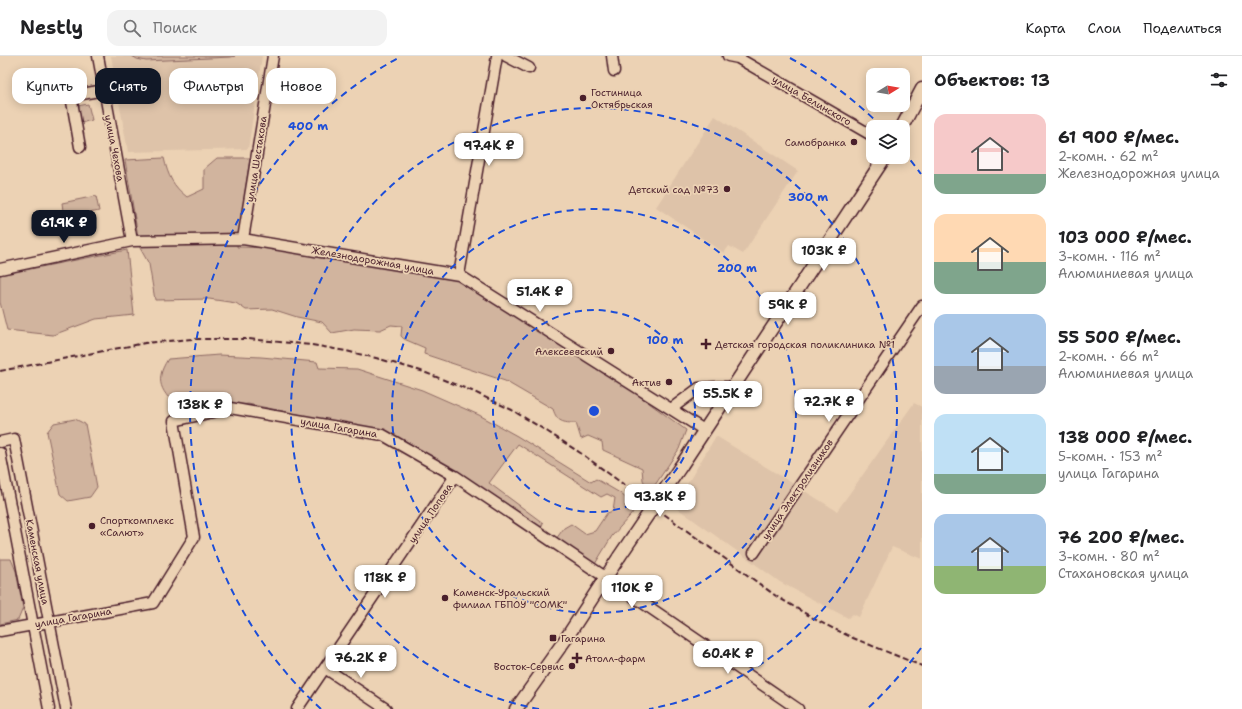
<!DOCTYPE html>
<html lang="ru">
<head>
<meta charset="utf-8">
<style>
  body { margin:0; font-family:"Shantell Sans",sans-serif; background:#f2f2f2; color:#202124; height:100vh; display:flex; flex-direction:column; font-size:15px; white-space:nowrap }
  * { box-sizing:border-box; margin:0 }
  p { font-size:13px; color:#757577 }
  .icon { flex:none; width:22px; height:22px; fill:none; stroke:currentColor; stroke-width:2; stroke-linecap:round; stroke-linejoin:round }
  .map { position:relative; flex:1; overflow:hidden }
  .panel { display:flex; flex-direction:column; background:#fff; width:320px }
  .panel>* { flex:none }
  .guide { position:absolute; left:12px; top:12px; width:380px; height:36px; display:flex; gap:8px }
  .needle { width:26px; rotate:79deg }
  .tools { position:absolute; left:866px; top:12px; display:grid; gap:8px }
  .tools a { display:grid; place-items:center; width:44px; height:44px; border-radius:8px; background:#fff; box-shadow:0 2px 10px #0003; font-size:20px }
  .price { position:absolute; translate:-50% -34px; padding:0 9px; border-radius:8px; background:#fff; color:#222; font-size:13px; line-height:26px; filter:drop-shadow(0 1px 2px #0008) }
  .price::after { content:''; position:absolute; left:50%; top:24px; width:12px; height:9px; margin-left:-6px; background:inherit; clip-path:polygon(0 0,100% 0,50% 100%) }
  .price.selected { background:#111827; color:#fff }
  ul { padding:0; list-style:none }
  li { display:flex; align-items:center; gap:12px; height:100px; padding:0 12px }
  li span { display:grid; place-items:center; flex:none; width:112px; height:80px; border-radius:12px; color:#555 }
  li>.icon { margin-inline-start:auto }
  span .icon { width:48px; height:48px; fill:#fffc; stroke-width:1 }
  li b { font-size:17px }
  h2 { display:flex; justify-content:space-between; align-items:center; height:48px; padding:0 12px; font-size:17px }
  .pill { padding:0 14px; border-radius:12px; background:#fff; box-shadow:0 2px 10px #0003; font-size:14px; line-height:36px }
  .pill.selected { background:#111827; color:#fff }
  header { display:flex; align-items:center; gap:24px; box-sizing:border-box; height:56px; padding:0 20px; background:#fff; border-bottom:1px solid #e0e0e0 }
  header strong { font-size:19px }
  nav { display:flex; gap:22px; margin-inline-start:auto; font-size:14px }
  .search { width:280px; height:36px; background:#f2f2f2; display:flex; align-items:center; gap:10px; box-sizing:border-box; padding:0 14px; border-radius:12px; color:#757577; font-size:15px }
  main { display:flex; flex:1; min-height:0 }
  .map>svg:first-child { display:block }
</style>
</head>
<body>
<header>
<strong>Nestly</strong>
<div class="search"><svg class="icon" aria-label="search" viewBox="0 0 24 24"><circle cx="10" cy="10" r="6"/><path d="M15 15l6 6"/></svg>Поиск</div>
<nav><a>Карта</a><a>Слои</a><a>Поделиться</a></nav>
</header>
<main>
<div class="map">
<svg width="922" height="653" viewBox="0 0 922 653">
  <rect width="100%" height="100%" fill="#ecd2b4"/>
  <filter id="ink" filterUnits="userSpaceOnUse"><feTurbulence type="fractalNoise" baseFrequency=".025" numOctaves="2"/><feDisplacementMap in="SourceGraphic" scale="8" xChannelSelector="R" yChannelSelector="G"/><feConvolveMatrix kernelMatrix="1 2 1 2 8 2 1 2 1" color-interpolation-filters="sRGB"/></filter>
  <g filter="url(#ink)">
    <!-- built -->
    <path fill="#dec3a9" d="M111,0H262L248,93L128,96Z
      M715,60L798,115L743,198L729,190L724,197L656,151Z
      M914,347L922,351V503L892,491L859,561L853,558L848,562L827,551L780,526L674,450L716,380L837,455Z"/>
    <!-- green -->
    <path fill="#d1b49e" stroke="#8e6a64" d="M132,0H235L231,1L146,5L137,3Z
      M88,48L92,64L81,67L77,50Z
      M164,102C168,120 173,130 187,141L204,133V113L217,102H250L237,191L273,192L458,223L627,331L686,374L679,393L655,429L648,434L643,424L642,412L603,394L602,386L588,380L581,383L576,367C563,367 557,366 553,353L505,325L424,298L425,292L404,283L401,280L402,270L391,269L380,274L354,273L332,277L322,266L297,261L272,253L246,254L236,247L209,243L155,244L149,208L140,192L125,104Z
      M96,140L99,155L64,162L62,147Z
      M127,194L134,259L96,263L53,279L7,274L0,246V219Z
      M219,299L261,301L317,306L319,312L357,313L422,334L479,359L517,380L591,426L596,423L620,437L637,452L612,480L595,508L587,506L556,483L564,472L571,468L585,478L595,475L607,457L613,455L615,442L607,438L601,441L518,388L489,427L543,467L540,474C512,454 483,434 454,415C430,400 407,385 381,375L248,348L182,357C166,338 151,329 168,303Z
      M75,363L85,368L97,431L90,441L68,445L60,438L47,376L54,367Z
      M0,503H11L16,515L23,552L18,564L0,568Z"/>
    <g fill="none" stroke-linecap="round" stroke-linejoin="round">
      <!-- minor casing -->
      <g stroke="#4a1f2b" stroke-width="13">
        <path id="minor" d="M98,0L132,185
          M506,0L529,12
          M612,0L614,15
          M728,0L738,2L873,80
          M80,91L71,40L104,34
          M243,183L273,0
          M0,213L132,185L243,183L459,219L704,374
          M459,219L497,0
          M671,353L699,332L718,331H733
          M0,386L14,383L66,653
          M0,397L49,653
          M754,497L922,250
          M0,575L153,547L194,481L174,365L230,352L383,379L455,420L605,521L798,653
          M325,612L386,653
          M297,653L455,420"/>
      </g>
      <!-- major casing -->
      <g stroke="#4a1f2b" stroke-width="15">
        <path id="major" d="M902,71L922,33
          M681,410L885,101
          M516,653L565,584L619,501"/>
      </g>
      <!-- minor -->
      <use href="#minor" stroke="#ecd2b4" stroke-width="10"/>
      <!-- major -->
      <use href="#major" stroke="#ecd2b4" stroke-width="12"/>
      <!-- rail -->
      <path stroke="#4a1f2b" stroke-width="2" stroke-dasharray="6 3" stroke-linecap="butt" d="M0,315L145,287L192,283H248L312,289L346,295L376,302L421,315L472,335L512,354L548,376L582,398L776,540L818,565L853,582L922,610"/>
      <!-- major-bridge casing -->
      <g stroke="#4a1f2b" stroke-width="15" stroke-linecap="butt">
        <path id="major-bridge" d="M619,501L681,410"/>
      </g>
      <!-- major-bridge -->
      <use href="#major-bridge" stroke="#ecd2b4" stroke-width="12"/>
    </g>
  </g>
  <!-- distance rings -->
  <g fill="none" stroke="#1d4ed8" stroke-width="2" stroke-dasharray="7 5">
    <circle cx="594" cy="355" r="101"/>
    <circle cx="594" cy="355" r="202"/>
    <path d="M539 653A303 303 0 1 1 649 653"/>
    <path d="M921 592A404 404 0 0 1 867 653M321 653A404 404 0 0 1 398 2M790 2A404 404 0 0 1 880 69M903 95A404 404 0 0 1 921 118"/>
  </g>
  <!-- markers -->
  <g fill="#4a1f2b" stroke="#ecd2b4" stroke-width="1.5">
    <circle cx="583" cy="42" r="4"/>
    <circle cx="854" cy="86" r="4"/>
    <circle cx="727" cy="133" r="4"/>
    <path d="M704 282h4v4h4v4h-4v4h-4v-4h-4v-4h4z"/>
    <circle cx="611" cy="295" r="4"/>
    <circle cx="669" cy="326" r="4"/>
    <circle cx="92" cy="470" r="4"/>
    <circle cx="445" cy="542" r="4"/>
    <rect x="549" y="578" width="8" height="8" rx="2"/>
    <path d="M575 596h4v4h4v4h-4v4h-4v-4h-4v-4h4z"/>
    <circle cx="572" cy="610" r="4"/>
  </g>
  <g text-anchor="middle" stroke-width="3.5" stroke-linejoin="round" paint-order="stroke">
    <!-- poi labels -->
    <g font-size="10" fill="#4a1f2b" stroke="#ecd2b4" text-anchor="start">
      <text x="591" y="40">Гостиница<tspan x="591" dy="12">Октябрьская</tspan></text>
      <text x="846" y="90" text-anchor="end">Самобранка</text>
      <text x="719" y="137" text-anchor="end">Детский сад №73</text>
      <text x="715" y="292">Детская городская поликлиника №1</text>
      <text x="603" y="299" text-anchor="end">Алексеевский</text>
      <text x="661" y="330" text-anchor="end">Актив</text>
      <text x="100" y="468">Спорткомплекс<tspan x="100" dy="12">«Салют»</tspan></text>
      <text x="453" y="540">Каменск-Уральский<tspan x="453" dy="12">филиал ГБПОУ "СОМК"</tspan></text>
      <text x="561" y="586">Гагарина</text>
      <text x="585" y="606">Атолл-фарм</text>
      <text x="564" y="614" text-anchor="end">Восток-Сервис</text>
    </g>
    <!-- street labels -->
    <g font-size="10" fill="#4a1f2b" stroke="#ecd2b4">
      <text transform="translate(812 44) rotate(30)" y="4">улица Белинского</text>
      <text transform="translate(115 92) rotate(79)" y="4">улица Чехова</text>
      <text transform="translate(256 103) rotate(-81)" y="4">улица Шестакова</text>
      <text transform="translate(373 204) rotate(10)" y="4">Железнодорожная улица</text>
      <text transform="translate(339 371) rotate(10)" y="4">улица Гагарина</text>
      <text transform="translate(797 433) rotate(-56)" y="4">улица Электролизников</text>
      <text transform="translate(430 457) rotate(-56)" y="4">улица Попова</text>
      <text transform="translate(38 506) rotate(79)" y="4">Каменская улица</text>
      <text transform="translate(73 561) rotate(-10)" y="4">улица Гагарина</text>
    </g>
  </g>
  <circle cx="594" cy="355" r="6" fill="#1d4ed8" stroke="#ecd2b4" stroke-width="2"/>
  <g font-size="12" text-anchor="middle" font-weight="bold" fill="#1d4ed8" stroke="#ecd2b4" stroke-width="3.5" stroke-linejoin="round" paint-order="stroke">
    <text x="308" y="74">400 m</text>
    <text x="808" y="145">300 m</text>
    <text x="737" y="216">200 m</text>
    <text x="665" y="288">100 m</text>
  </g>
</svg>
<div class="tools">
<a><svg class="needle" viewBox="-14 -14 28 28"><path d="M0-13l5 13h-10z" fill="#e53935"/><path d="M0 13l5-13h-10z" fill="#757577"/></svg></a>
<a><svg class="icon" aria-label="layers" viewBox="0 0 24 24"><path d="M12 4l9 5-9 5-9-5zM3 14l9 5 9-5"/></svg></a>
</div>
<b class="price" style="left:489px;top:111px">97.4K ₽</b>
<b class="price selected" style="left:64px;top:188px">61.9K ₽</b>
<b class="price" style="left:824px;top:216px">103K ₽</b>
<b class="price" style="left:540px;top:257px">51.4K ₽</b>
<b class="price" style="left:788px;top:270px">59K ₽</b>
<b class="price" style="left:728px;top:359px">55.5K ₽</b>
<b class="price" style="left:829px;top:367px">72.7K ₽</b>
<b class="price" style="left:200px;top:370px">138K ₽</b>
<b class="price" style="left:660px;top:462px">93.8K ₽</b>
<b class="price" style="left:385px;top:543px">118K ₽</b>
<b class="price" style="left:632px;top:553px">110K ₽</b>
<b class="price" style="left:728px;top:619px">60.4K ₽</b>
<b class="price" style="left:361px;top:623px">76.2K ₽</b>
<div class="guide">
<a class="pill">Купить</a>
<a class="pill selected">Снять</a>
<a class="pill">Фильтры</a>
<a class="pill">Новое</a>
</div>
</div>
<section class="panel">
<h2>Объектов: 13<svg class="icon" aria-label="filters" viewBox="0 0 24 24"><path d="M4 7h16M4 17h16"/><circle cx="9" cy="7" r="2"/><circle cx="15" cy="17" r="2"/></svg></h2>
<ul>
<li><span style="background:linear-gradient(#f6c9c9 75%,#7fa58c 0)"><svg class="icon" aria-label="home" viewBox="0 0 24 24"><path d="M3 11l9-7 9 7M6 9v11h12V9"/></svg></span><div><b>61 900 ₽/мес.</b><p>2-комн. · 62 m²</p><p>Железнодорожная улица</p></div></li>
<li><span style="background:linear-gradient(#ffd9b3 60%,#7fa58c 0)"><svg class="icon" aria-label="home" viewBox="0 0 24 24"><path d="M3 11l9-7 9 7M6 9v11h12V9"/></svg></span><div><b>103 000 ₽/мес.</b><p>3-комн. · 116 m²</p><p>Алюминиевая улица</p></div></li>
<li><span style="background:linear-gradient(#a9c7e8 65%,#9aa5b1 0)"><svg class="icon" aria-label="home" viewBox="0 0 24 24"><path d="M3 11l9-7 9 7M6 9v11h12V9"/></svg></span><div><b>55 500 ₽/мес.</b><p>2-комн. · 66 m²</p><p>Алюминиевая улица</p></div></li>
<li><span style="background:linear-gradient(#bfe0f5 75%,#7fa58c 0)"><svg class="icon" aria-label="home" viewBox="0 0 24 24"><path d="M3 11l9-7 9 7M6 9v11h12V9"/></svg></span><div><b>138 000 ₽/мес.</b><p>5-комн. · 153 m²</p><p>улица Гагарина</p></div></li>
<li><span style="background:linear-gradient(#a9c7e8 65%,#8fb573 0)"><svg class="icon" aria-label="home" viewBox="0 0 24 24"><path d="M3 11l9-7 9 7M6 9v11h12V9"/></svg></span><div><b>76 200 ₽/мес.</b><p>3-комн. · 80 m²</p><p>Стахановская улица</p></div></li>
</ul>
</section>
</main>
</body>
</html>
